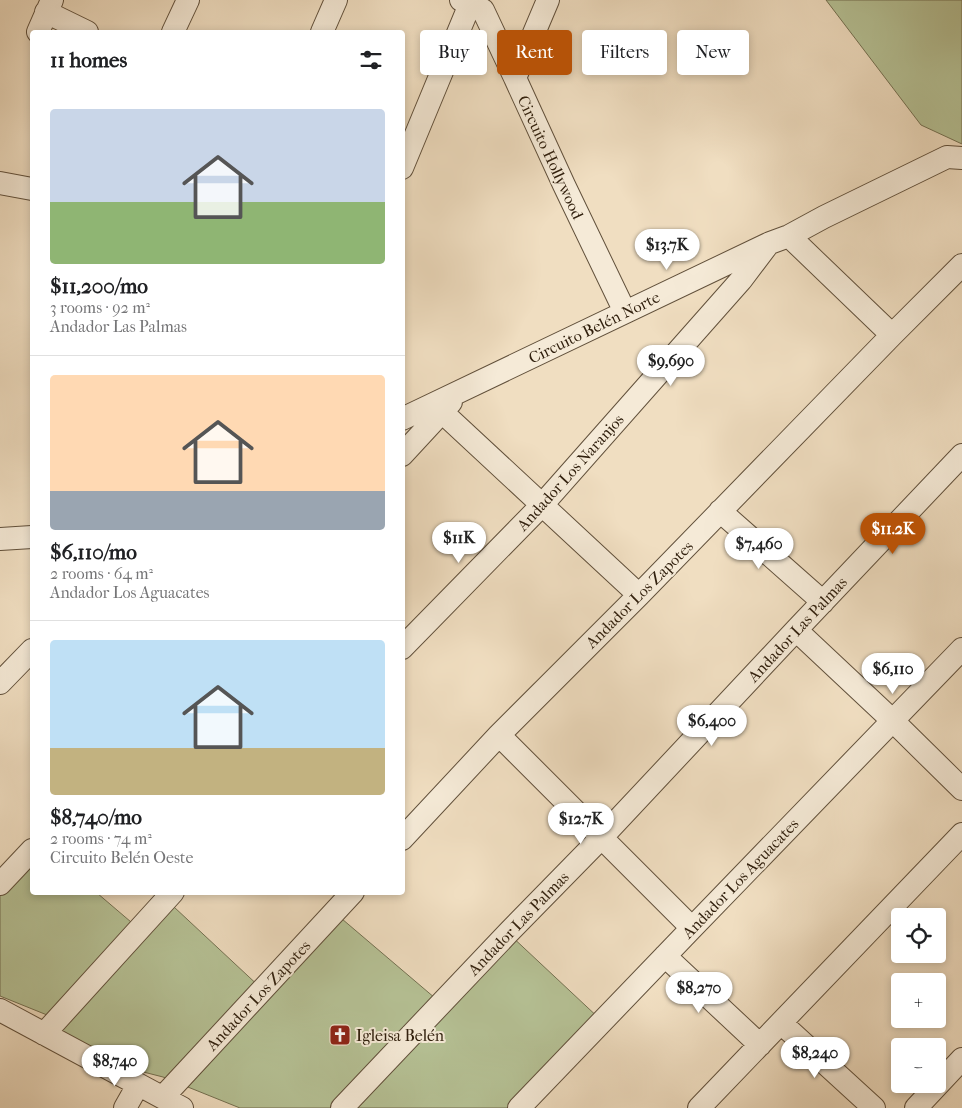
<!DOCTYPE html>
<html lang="en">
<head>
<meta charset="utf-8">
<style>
  body { margin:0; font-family:"IM FELL French Canon",serif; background:#f2f2f2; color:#202124; height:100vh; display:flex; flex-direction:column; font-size:19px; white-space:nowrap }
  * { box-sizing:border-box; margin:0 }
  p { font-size:16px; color:#757577 }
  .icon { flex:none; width:28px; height:28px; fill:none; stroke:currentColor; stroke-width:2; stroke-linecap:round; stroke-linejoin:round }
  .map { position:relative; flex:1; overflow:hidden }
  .drawer { position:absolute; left:30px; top:30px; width:375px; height:865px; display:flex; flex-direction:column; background:#fff; border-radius:5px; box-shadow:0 2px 8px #0003 }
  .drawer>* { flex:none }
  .hud { position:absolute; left:420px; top:30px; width:466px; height:45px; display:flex; gap:10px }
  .controls { position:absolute; left:891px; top:908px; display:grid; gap:10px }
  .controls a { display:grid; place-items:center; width:55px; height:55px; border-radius:5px; background:#fff; box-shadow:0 2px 8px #0003; font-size:25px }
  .price { position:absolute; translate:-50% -42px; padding:0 11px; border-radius:18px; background:#fff; color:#222; font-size:16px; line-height:32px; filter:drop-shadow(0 1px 2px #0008) }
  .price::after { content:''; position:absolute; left:50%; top:30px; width:15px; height:11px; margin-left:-8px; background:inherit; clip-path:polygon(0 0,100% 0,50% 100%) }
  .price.selected { background:#b45309; color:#fff }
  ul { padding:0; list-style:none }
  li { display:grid; align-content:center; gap:10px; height:265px; padding:0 20px }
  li+li { border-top:1px solid #e0e0e0 }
  li span { display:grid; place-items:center; height:155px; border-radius:5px; color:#555 }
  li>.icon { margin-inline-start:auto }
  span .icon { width:90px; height:90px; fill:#fffc; stroke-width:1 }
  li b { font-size:21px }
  h2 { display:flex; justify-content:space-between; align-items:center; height:60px; padding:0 20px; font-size:21px }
  .pill { padding:0 18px; border-radius:5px; background:#fff; box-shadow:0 2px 8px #0003; font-size:18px; line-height:45px }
  .pill.selected { background:#b45309; color:#fff }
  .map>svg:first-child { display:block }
</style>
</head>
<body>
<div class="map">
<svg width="962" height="1108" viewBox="0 0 962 1108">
  <rect width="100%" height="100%" fill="#f0dec1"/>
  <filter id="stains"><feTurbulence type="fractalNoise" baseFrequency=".004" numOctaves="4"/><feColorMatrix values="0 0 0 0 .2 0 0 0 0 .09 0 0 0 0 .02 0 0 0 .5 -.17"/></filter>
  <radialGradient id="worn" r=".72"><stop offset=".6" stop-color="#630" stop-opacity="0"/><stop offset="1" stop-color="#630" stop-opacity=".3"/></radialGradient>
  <!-- green -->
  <path fill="#b6c296" stroke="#747152" d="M826,0H962V144L921,125Z
    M32,850V892L97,893L131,922L159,893L263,990L335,913L442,1004L508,933L602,1021L519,1108H240L163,1077L116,1065L64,1037L57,1019L0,996V884Z"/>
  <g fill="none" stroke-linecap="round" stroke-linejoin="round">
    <!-- minor casing -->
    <g stroke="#61503b" stroke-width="24">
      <path id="minor" d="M461,0L483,10L515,78
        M548,0L515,78L564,185L625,312
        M46,12L87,32
        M38,32L52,0
        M173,32L188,0
        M322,32L336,0
        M402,168L470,4
        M0,183L32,189
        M789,236L892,335
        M442,412L639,595
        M402,419L770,243L789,236L824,217L947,157L962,158
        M402,455L451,402
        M720,511L823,602
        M0,539L32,537
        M796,630L893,721L962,789
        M402,648L542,505L741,280L766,247
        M0,683L32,650
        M499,735L692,928
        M402,839L499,735L639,595L892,335L962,265
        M0,884L32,850
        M665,956L760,1045
        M0,1010L182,1108
        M781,1023L874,1108
        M44,1034L173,892
        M163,1097L353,892
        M125,1108L138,1085
        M342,1108L508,933L601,838L796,630L962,455
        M519,1108L692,928L962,649
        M699,1108L962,834
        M916,1108L962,1059"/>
    </g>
    <!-- minor -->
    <use href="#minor" stroke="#f5ead7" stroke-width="22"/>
  </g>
  <!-- icons -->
  <defs>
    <g id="church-square" transform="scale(1.125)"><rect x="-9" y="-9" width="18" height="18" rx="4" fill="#8f2418" stroke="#f5ead7"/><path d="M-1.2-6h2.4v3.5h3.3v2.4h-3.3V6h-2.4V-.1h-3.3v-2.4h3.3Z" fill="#fff"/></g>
  </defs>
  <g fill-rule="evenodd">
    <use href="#church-square" x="340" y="1035"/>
  </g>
  <g text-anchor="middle" stroke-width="4" stroke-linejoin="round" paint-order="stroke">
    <!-- street labels -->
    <g font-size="16" fill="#31200e" stroke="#f5ead7">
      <text transform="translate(551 157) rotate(65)" y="6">Circuito Hollywood</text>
      <text transform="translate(594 327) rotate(-26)" y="6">Circuito Belén Norte</text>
      <text transform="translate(570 472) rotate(-48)" y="6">Andador Los Naranjos</text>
      <text transform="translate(639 594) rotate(-45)" y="6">Andador Los Zapotes</text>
      <text transform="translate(797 629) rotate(-47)" y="6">Andador Las Palmas</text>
      <text transform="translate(740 878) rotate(-46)" y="6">Andador Los Aguacates</text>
      <text transform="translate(518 923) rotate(-46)" y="6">Andador Las Palmas</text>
      <text transform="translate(258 995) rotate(-47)" y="6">Andador Los Zapotes</text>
    </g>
    <!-- poi labels -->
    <g font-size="16" fill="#31200e" stroke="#f5ead7" text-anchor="start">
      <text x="356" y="1041">Igleisa Belén</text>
    </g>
  </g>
  <rect width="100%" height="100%" filter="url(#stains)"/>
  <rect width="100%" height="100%" fill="url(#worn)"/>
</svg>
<div class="controls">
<a><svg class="icon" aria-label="locate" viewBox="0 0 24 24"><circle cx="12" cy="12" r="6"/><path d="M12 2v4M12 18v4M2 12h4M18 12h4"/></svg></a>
<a>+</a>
<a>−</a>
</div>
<b class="price" style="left:667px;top:271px">$13.7K</b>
<b class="price" style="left:671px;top:387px">$9,690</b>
<b class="price selected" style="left:893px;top:555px">$11.2K</b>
<b class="price" style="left:459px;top:564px">$11K</b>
<b class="price" style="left:759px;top:570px">$7,460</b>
<b class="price" style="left:893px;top:695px">$6,110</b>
<b class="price" style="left:712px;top:747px">$6,400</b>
<b class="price" style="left:581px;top:845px">$12.7K</b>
<b class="price" style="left:699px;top:1014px">$8,270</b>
<b class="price" style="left:815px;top:1079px">$8,240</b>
<b class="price" style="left:115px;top:1087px">$8,740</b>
<div class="hud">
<a class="pill">Buy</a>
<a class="pill selected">Rent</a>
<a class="pill">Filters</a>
<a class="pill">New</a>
</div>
<section class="drawer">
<h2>11 homes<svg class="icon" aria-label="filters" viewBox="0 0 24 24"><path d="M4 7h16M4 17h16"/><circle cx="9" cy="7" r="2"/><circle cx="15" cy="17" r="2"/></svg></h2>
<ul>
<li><span style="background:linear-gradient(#c9d6e8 60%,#8fb573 0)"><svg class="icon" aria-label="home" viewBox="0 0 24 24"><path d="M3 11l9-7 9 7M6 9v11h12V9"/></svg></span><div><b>$11,200/mo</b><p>3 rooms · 92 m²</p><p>Andador Las Palmas</p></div></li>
<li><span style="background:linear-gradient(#ffd9b3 75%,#9aa5b1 0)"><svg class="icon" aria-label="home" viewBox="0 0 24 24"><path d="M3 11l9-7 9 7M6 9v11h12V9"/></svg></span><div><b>$6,110/mo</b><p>2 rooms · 64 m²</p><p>Andador Los Aguacates</p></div></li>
<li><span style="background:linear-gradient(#bfe0f5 70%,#c2b280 0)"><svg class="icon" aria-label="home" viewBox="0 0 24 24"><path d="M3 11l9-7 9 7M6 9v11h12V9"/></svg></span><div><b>$8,740/mo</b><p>2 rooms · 74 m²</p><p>Circuito Belén Oeste</p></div></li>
</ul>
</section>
</div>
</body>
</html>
